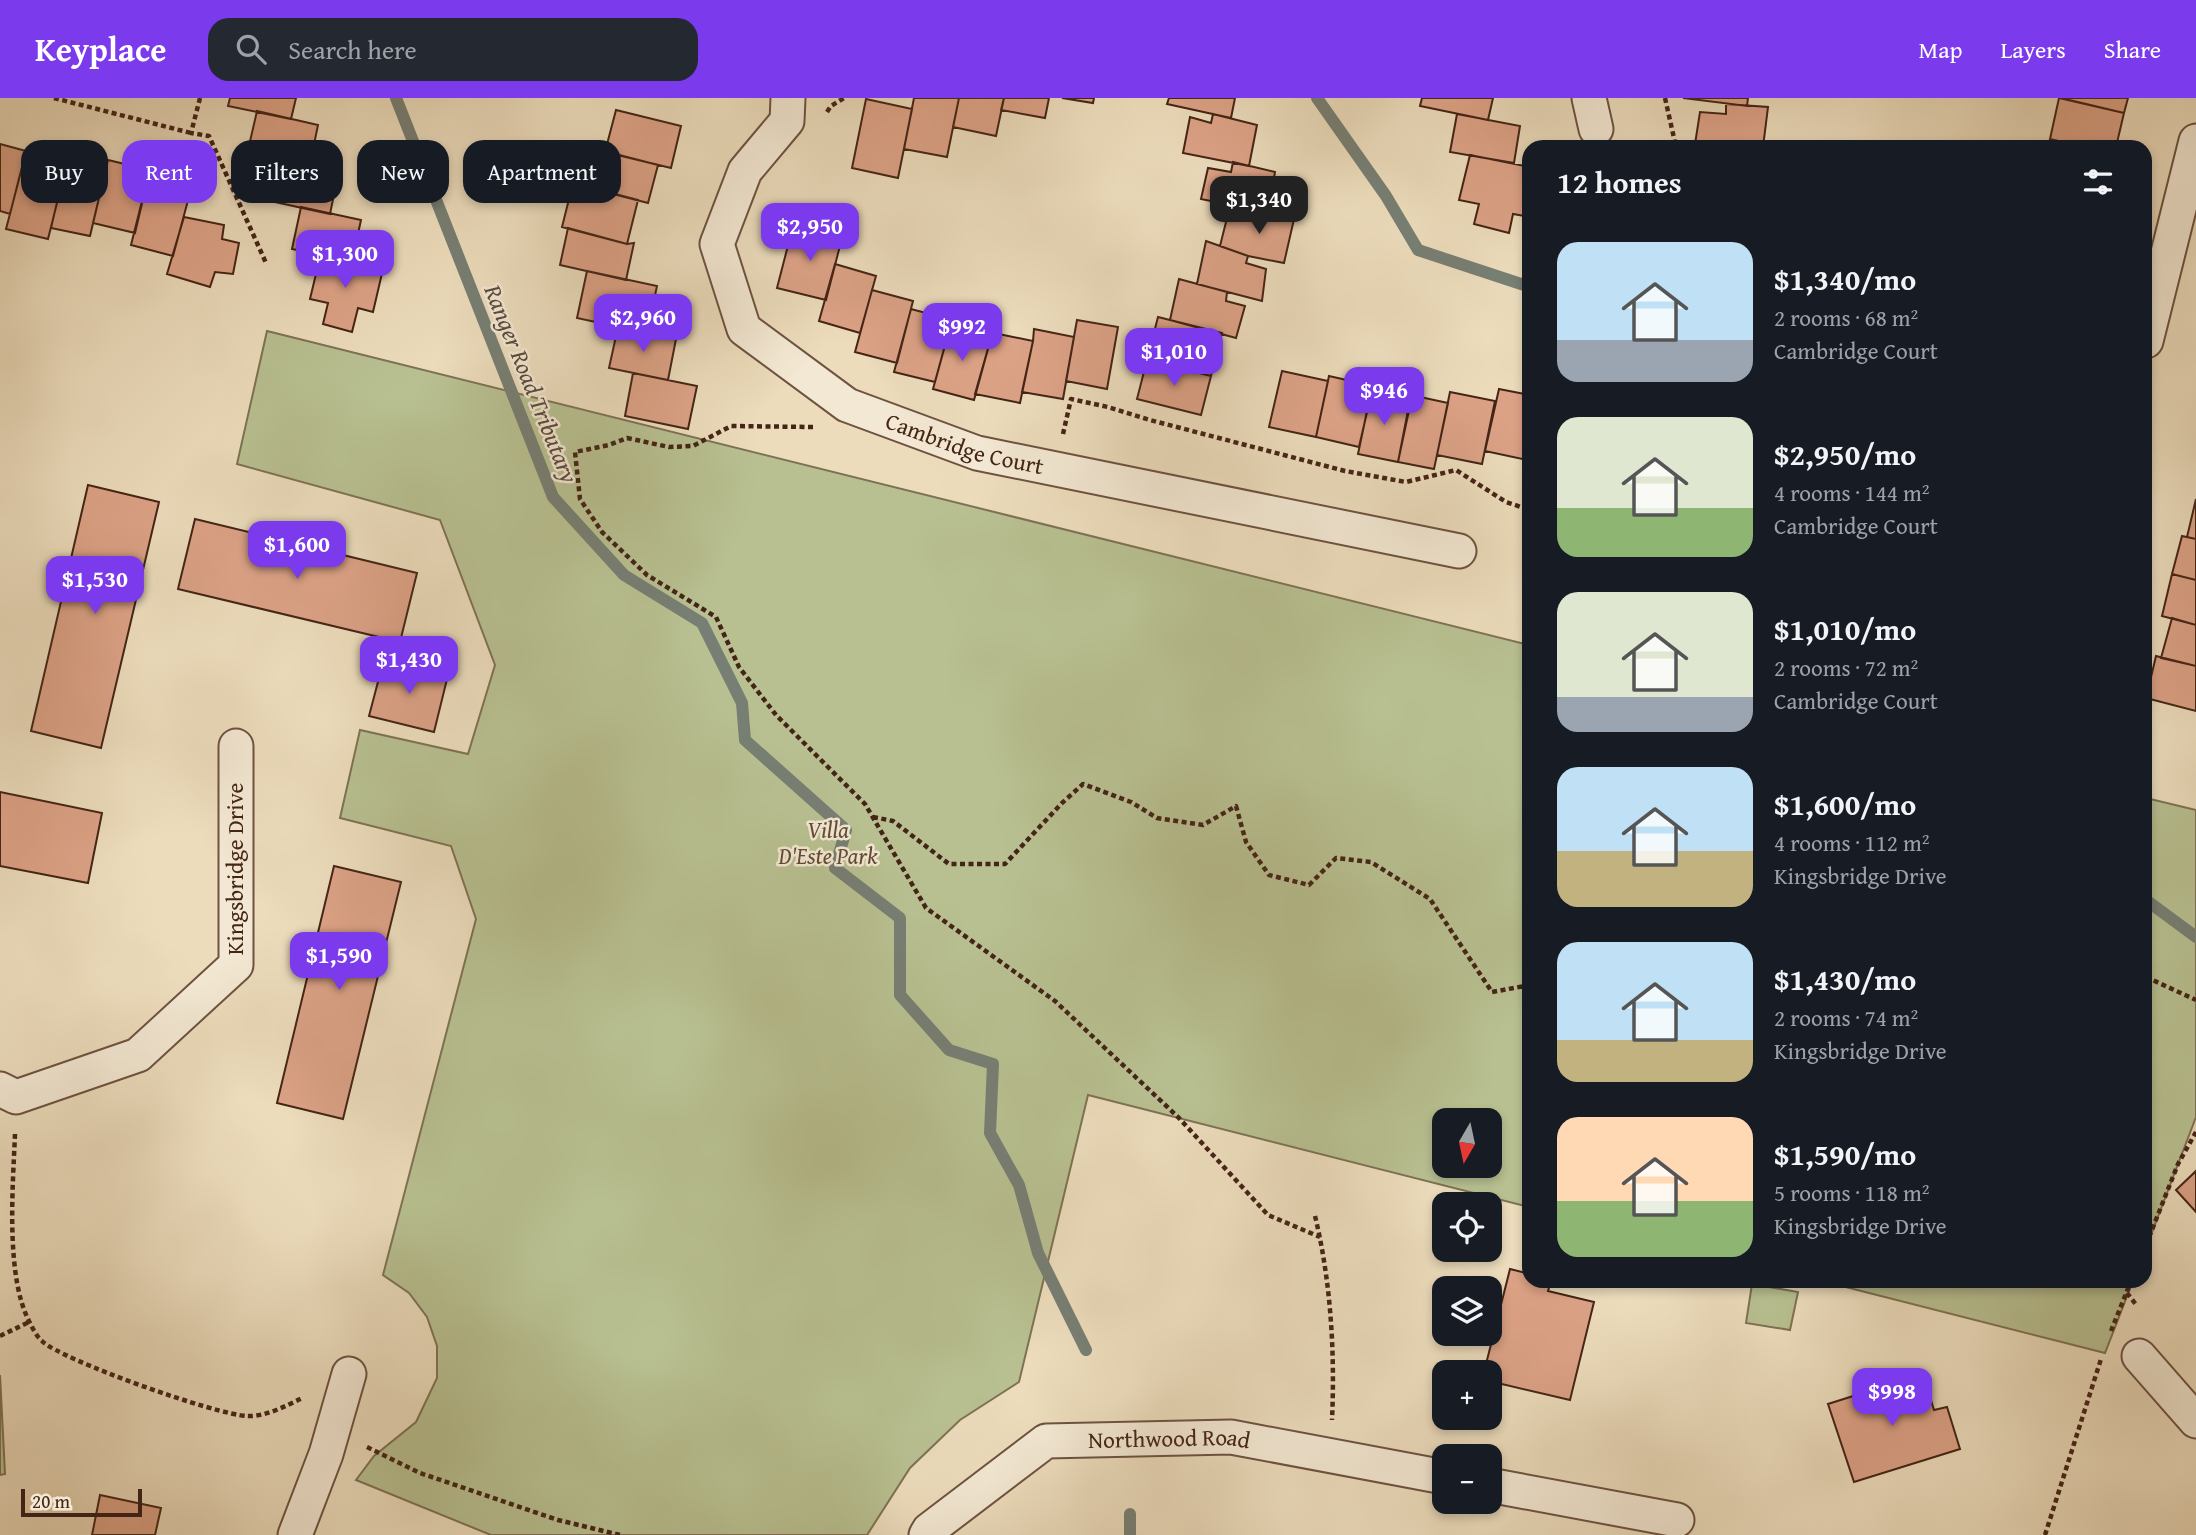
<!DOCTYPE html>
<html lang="en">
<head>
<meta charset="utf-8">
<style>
  body { margin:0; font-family:"Gentium Book Plus",serif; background:#242831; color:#f1f3f6; height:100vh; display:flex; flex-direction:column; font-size:26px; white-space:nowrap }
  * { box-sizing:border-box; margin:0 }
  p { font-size:23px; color:#9ea1a6 }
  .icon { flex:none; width:38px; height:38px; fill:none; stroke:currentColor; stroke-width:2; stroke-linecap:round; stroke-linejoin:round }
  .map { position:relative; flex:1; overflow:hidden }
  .side { position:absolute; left:1522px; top:42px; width:630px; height:1148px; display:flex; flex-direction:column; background:#171b24; border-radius:21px; box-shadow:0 4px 10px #0003 }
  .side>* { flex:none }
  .guide { position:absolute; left:21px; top:42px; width:665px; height:63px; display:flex; gap:14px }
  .needle { width:46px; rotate:189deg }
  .tools { position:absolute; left:1432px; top:1010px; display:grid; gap:14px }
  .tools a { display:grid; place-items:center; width:70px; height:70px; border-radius:14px; background:#171b24; box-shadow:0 4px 10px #0003; font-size:35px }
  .scale { position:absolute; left:21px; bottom:18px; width:121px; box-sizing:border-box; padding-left:7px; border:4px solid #442416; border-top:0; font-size:19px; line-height:24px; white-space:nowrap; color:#442416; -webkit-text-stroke:5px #f3e8d3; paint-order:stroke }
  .price { position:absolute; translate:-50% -60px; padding:0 16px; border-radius:14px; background:#7c3aed; color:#fff; font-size:23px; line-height:46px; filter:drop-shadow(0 2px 4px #0008) }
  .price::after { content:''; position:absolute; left:50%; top:42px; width:21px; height:16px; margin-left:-10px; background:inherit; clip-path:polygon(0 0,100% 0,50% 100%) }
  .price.current { background:#222; color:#fff }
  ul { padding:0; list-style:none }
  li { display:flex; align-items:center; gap:21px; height:175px; padding:0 35px }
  li span { display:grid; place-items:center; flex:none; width:196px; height:140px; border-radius:21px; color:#555 }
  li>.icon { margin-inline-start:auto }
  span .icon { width:84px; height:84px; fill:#fffc; stroke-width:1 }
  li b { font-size:30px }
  h2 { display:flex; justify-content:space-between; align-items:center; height:84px; padding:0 35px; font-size:30px }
  .pill { padding:0 24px; border-radius:21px; background:#171b24; box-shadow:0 4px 10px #0003; font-size:24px; line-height:63px }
  .pill.current { background:#7c3aed; color:#fff }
  header { display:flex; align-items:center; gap:42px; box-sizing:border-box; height:98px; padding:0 35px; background:#7c3aed; color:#fff }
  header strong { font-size:33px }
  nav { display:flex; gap:38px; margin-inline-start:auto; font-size:24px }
  .search { width:490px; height:63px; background:#242831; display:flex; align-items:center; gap:18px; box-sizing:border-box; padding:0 24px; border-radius:21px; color:#9ea1a6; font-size:26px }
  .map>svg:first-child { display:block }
</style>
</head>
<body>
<header>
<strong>Keyplace</strong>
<div class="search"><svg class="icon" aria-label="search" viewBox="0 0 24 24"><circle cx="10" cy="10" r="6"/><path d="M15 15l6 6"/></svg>Search here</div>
<nav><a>Map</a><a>Layers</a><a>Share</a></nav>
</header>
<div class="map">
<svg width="2196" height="1437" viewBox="0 0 2196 1437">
  <rect width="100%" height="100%" fill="#ecdcbc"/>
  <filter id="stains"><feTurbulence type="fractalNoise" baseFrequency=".00286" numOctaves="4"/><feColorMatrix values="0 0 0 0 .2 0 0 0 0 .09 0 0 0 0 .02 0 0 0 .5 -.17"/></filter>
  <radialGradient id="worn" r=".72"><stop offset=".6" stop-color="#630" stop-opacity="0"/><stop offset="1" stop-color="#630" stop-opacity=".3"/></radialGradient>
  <!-- green -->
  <path fill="#b8c091" stroke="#7e7254" stroke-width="2" fill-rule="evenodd" d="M267,233L1529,547V1109L1088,997L1019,1284L960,1322L910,1370L867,1437H491L356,1382L374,1358L416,1324L437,1280V1248L427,1219L409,1195L383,1177L476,821L451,748L340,720L360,632L468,656L495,567L440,422L237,366ZM1444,1022H1489V1068H1444Z
    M2146,700L2196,712V1019L2146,1150Z
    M1822,1183H2133L2105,1255Z
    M1752,1186L1798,1194L1790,1232L1746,1225Z
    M0,1277L5,1376L0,1377Z"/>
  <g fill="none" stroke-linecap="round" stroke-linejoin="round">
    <!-- stream -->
    <path stroke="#777f74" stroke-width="12" d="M396,0L553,399L624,477L702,525L742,605L745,642L846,732L835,770L900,820V897L949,952L993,966L990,1035L1019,1087L1038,1155L1086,1252
      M1317,0L1386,98L1418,152L1530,189
      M2146,802L2196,839
      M1130,1416V1437"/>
  </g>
  <!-- building -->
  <path fill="#dca286" stroke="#442416" stroke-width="2" d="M230,0H296L291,21L228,8Z
    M914,0H959L947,59L904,51Z
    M959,0H1004L996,38L953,29Z
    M1004,0H1049L1045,20L1001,12Z
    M1062,0H1094L1093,5Z
    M1169,0H1235L1231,20L1167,6Z
    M1422,0H1493L1488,22L1420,8Z
    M1683,0H1748L1747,8Z
    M2059,0L2124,15L2116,49H2084L2050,41Z
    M2061,0H2128L2124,15Z
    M866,1L912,11L898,80L852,70Z
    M1726,6L1768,9L1763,49L1698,43L1695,46L1700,14L1726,16Z
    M616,12L681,28L671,70L605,54Z
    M257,13L318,27L310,66L248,52Z
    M1213,16L1257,27L1249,68L1183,55L1190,19L1211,25Z
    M1457,16L1520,28L1514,65L1450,54Z
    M2050,41L2084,49H2048Z
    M1698,43L1747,49H1698Z
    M0,46L26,53L10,116L0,113Z
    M592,50L658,67L648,105L582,88Z
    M1470,57L1530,69V119L1513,116L1509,135L1474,126L1479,106L1459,102Z
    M279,60L339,72L330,116L270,103Z
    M108,62L150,72L135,135L93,125Z
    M1233,64L1275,74L1268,115L1201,101L1208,70L1231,74Z
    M23,66L64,77L48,141L6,131Z
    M66,66L105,75L90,138L51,130Z
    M147,83L190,95L173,158L131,147Z
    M573,85L638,102L627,146L562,129Z
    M301,109L361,122L352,163L292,151Z
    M1253,111L1294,121L1284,165L1248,158L1220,148L1228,116L1252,121Z
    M184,119L224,127L222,141L239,145L233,176L215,174L210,189L167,176Z
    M793,128L842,140L826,202L777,190Z
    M568,130L627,146L634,145L626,182L560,167Z
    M1206,143L1248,158L1246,165L1266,171L1262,203L1197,186Z
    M321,155L383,171L373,214L358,210L352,234L323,226L328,205L310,201Z
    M835,166L876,178L860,235L819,223Z
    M587,173L657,188L647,235L577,220Z
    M1179,181L1227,194L1226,203L1245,208L1236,240L1170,222Z
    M872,192L913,203L897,265L855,254Z
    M911,211L952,222L935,284L894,274Z
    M1158,219L1222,235L1211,278L1147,262Z
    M1077,222L1118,229L1107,291L1066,283Z
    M618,229L676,241L668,282L609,270Z
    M950,229L991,240L974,302L933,291Z
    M1034,231L1074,239L1063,301L1022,294L1033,243Z
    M989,234L1033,243L1020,305L975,296L991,240Z
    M1147,262L1211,278L1201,317L1137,301Z
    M1282,273L1328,283L1316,339L1269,329Z
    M633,275L697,288L688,331L625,318Z
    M1329,278L1373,288L1359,349L1316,339Z
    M1499,291L1530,297V351L1527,362L1485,353Z
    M1371,294L1411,303L1398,364L1358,356Z
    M1450,294L1495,303L1482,366L1437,357Z
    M1411,297L1448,305L1434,371L1398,364Z
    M88,387L159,404L101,650L31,633Z
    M2196,401V441L2187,439Z
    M195,421L417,475L400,544L178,491Z
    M2182,438L2196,441V482L2172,476Z
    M2172,476L2196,482V527L2162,518Z
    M2172,520L2196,527V568L2161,560Z
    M2156,558L2196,568V613L2146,600Z
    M384,561L448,577L434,634L369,618Z
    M0,694L102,715L88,785L0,768Z
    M334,768L401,784L343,1021L277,1005Z
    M2196,1073V1114L2176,1092Z
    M1510,1171L1530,1176V1183H1551L1548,1193L1594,1204L1570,1302L1489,1283V1274H1484Z
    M1923,1276L1934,1312L1947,1309L1960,1351L1854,1384L1828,1306Z
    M100,1397L161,1410L155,1437H92Z"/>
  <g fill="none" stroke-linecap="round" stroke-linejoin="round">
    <!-- street casing -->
    <g stroke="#6e5240" stroke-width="37">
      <g id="street">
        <path id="s1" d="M788,0L787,23L745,73L717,146L744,231L847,307L977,355L1459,453"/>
        <path d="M1589,0L1596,31"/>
        <path d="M2146,243L2196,43"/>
        <path d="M0,991L16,999L138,957L236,867V648"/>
        <path d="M2139,1258L2196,1323"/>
        <path d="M1489,1387L1677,1422"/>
        <path d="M295,1437L326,1356L349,1276"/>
        <path id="s2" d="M926,1437L929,1432L1046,1343L1231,1339L1444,1379"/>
      </g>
    </g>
    <!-- path -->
    <path stroke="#442416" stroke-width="4.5" stroke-dasharray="5 3.5" stroke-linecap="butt" d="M54,0L191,35
      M200,0L191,35L209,38L266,165
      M1665,0L1676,49
      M827,14L831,8L844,0
      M813,329L731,328L693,348L669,349L627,340L609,347L575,354L580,401L602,434L647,477L716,519L739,569L776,617L865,706L926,810L1055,903L1178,1019L1268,1117L1320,1139
      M1063,336L1071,301L1108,309L1150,322L1345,373L1406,384L1456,372L1506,404L1530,412
      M873,719L893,723L949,766H1005L1062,705L1083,686L1131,704L1157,720L1203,727L1236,708L1246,744L1269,777L1309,787L1336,760L1371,764L1430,801L1492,894L1530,887
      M2146,879L2196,902
      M15,1036C13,1088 5,1179 30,1225C33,1231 37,1239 42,1243C61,1262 217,1317 247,1318C265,1319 286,1308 302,1300
      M1315,1118C1331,1184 1335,1255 1332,1322
      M2146,1147L2178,1066L2196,1034
      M2127,1195L2137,1208
      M2111,1233L2131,1183
      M0,1238L29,1224
      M367,1349L420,1375L558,1422L620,1437
      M2045,1437L2101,1261"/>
    <!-- street -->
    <use href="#street" stroke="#f3e8d3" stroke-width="33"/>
  </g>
  <g text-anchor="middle" stroke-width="5" stroke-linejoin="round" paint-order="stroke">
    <!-- street labels -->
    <g font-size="23" fill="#442416" stroke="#f3e8d3">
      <text dy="8" stroke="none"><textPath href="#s1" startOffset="508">Cambridge Court</textPath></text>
      <text transform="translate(235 771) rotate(-90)" y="8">Kingsbridge Drive</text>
      <text dy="8" stroke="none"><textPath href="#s2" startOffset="276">Northwood Road</textPath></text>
    </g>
    <!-- park labels -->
    <g font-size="23" font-style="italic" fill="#614b35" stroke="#f3e8d3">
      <text x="828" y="740">Villa<tspan x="828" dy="26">D'Este Park</tspan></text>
    </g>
    <!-- water labels -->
    <g font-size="24" font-style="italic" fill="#594a3d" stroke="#f3e8d3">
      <text transform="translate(531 286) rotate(68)" y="8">Ranger Road Tributary</text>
    </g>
  </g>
  <rect width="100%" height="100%" filter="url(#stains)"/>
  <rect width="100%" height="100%" fill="url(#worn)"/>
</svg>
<div class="tools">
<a><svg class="needle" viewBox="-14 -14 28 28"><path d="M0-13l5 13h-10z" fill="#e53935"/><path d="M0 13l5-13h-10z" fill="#9ea1a6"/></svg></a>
<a><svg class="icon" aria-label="locate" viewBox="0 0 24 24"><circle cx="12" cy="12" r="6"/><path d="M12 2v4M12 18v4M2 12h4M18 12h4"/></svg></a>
<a><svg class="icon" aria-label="layers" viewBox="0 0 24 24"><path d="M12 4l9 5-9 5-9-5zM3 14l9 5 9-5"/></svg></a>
<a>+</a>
<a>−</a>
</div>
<div class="scale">20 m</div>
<b class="price current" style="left:1259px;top:138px">$1,340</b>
<b class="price" style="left:810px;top:165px">$2,950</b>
<b class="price" style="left:345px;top:192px">$1,300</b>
<b class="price" style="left:643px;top:256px">$2,960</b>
<b class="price" style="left:962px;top:265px">$992</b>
<b class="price" style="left:1174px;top:290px">$1,010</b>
<b class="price" style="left:1384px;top:329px">$946</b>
<b class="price" style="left:297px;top:483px">$1,600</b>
<b class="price" style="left:95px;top:518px">$1,530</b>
<b class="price" style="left:409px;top:598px">$1,430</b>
<b class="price" style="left:339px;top:894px">$1,590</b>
<b class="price" style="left:1892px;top:1330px">$998</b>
<div class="guide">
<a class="pill">Buy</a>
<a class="pill current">Rent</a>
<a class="pill">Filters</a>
<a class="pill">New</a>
<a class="pill">Apartment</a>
</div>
<section class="side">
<h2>12 homes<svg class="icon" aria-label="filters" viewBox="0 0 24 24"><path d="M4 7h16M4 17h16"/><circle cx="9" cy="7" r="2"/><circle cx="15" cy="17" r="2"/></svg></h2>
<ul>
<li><span style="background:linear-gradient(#bfe0f5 70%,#9aa5b1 0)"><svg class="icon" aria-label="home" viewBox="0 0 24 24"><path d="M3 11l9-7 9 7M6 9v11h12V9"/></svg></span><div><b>$1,340/mo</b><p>2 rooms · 68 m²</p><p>Cambridge Court</p></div></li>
<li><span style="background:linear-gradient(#dfe7d0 65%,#8fb573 0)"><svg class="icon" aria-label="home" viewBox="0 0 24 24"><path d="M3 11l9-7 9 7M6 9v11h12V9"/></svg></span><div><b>$2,950/mo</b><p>4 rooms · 144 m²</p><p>Cambridge Court</p></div></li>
<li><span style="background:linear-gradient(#dfe7d0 75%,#9aa5b1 0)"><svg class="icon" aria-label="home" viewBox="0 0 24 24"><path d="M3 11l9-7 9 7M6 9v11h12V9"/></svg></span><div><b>$1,010/mo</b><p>2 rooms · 72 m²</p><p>Cambridge Court</p></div></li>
<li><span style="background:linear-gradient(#bfe0f5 60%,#c2b280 0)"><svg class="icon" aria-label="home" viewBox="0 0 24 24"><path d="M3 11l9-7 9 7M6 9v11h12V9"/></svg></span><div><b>$1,600/mo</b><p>4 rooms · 112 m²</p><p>Kingsbridge Drive</p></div></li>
<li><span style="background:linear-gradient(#bfe0f5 70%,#c2b280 0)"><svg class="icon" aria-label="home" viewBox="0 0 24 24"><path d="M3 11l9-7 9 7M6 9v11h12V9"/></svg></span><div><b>$1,430/mo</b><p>2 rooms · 74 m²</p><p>Kingsbridge Drive</p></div></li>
<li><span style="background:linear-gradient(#ffd9b3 60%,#8fb573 0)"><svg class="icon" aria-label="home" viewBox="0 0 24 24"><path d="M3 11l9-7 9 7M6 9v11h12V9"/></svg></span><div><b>$1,590/mo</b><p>5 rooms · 118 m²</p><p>Kingsbridge Drive</p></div></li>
</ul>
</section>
</div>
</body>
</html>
